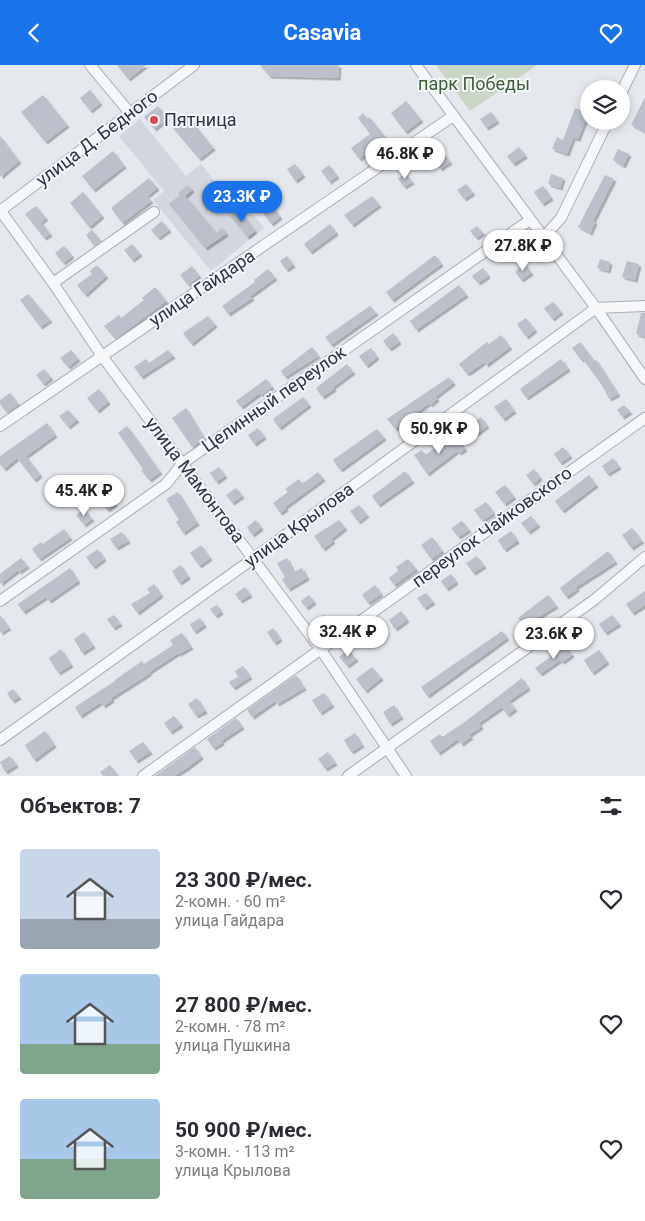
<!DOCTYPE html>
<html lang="ru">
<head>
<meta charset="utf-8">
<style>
  body { margin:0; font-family:Roboto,sans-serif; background:#f2f2f3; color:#2b2b33; height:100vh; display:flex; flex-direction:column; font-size:19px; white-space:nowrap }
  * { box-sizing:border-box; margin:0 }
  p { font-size:16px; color:#7c7c81 }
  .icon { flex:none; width:28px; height:28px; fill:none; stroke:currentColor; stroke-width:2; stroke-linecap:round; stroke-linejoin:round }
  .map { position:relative; height:711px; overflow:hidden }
  .details { display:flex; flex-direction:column; background:#fff; flex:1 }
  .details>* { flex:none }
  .tools { position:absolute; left:580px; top:15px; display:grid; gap:10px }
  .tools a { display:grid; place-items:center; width:50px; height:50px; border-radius:50%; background:#fff; box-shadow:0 2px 8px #0003; font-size:25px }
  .price { position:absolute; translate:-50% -42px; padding:0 11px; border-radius:18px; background:#fff; color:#222; font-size:16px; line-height:32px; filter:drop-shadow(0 1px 2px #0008) }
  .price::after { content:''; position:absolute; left:50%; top:30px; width:15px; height:11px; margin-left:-8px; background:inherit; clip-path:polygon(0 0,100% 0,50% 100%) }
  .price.active { background:#1a73e8; color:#fff }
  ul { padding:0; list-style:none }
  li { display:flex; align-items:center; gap:15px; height:125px; padding:0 20px }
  li span { display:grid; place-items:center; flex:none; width:140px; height:100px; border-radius:5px; color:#555 }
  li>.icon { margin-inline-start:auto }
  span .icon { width:60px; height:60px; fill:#fffc; stroke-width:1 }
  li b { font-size:21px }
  h2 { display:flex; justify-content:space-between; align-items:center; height:60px; padding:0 20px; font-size:21px }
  header { display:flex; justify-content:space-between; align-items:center; height:65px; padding:0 20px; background:#1a73e8; color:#fff; font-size:22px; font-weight:700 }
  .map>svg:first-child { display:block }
</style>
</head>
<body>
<header><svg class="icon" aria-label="back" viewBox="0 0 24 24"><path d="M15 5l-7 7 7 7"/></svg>Casavia<svg class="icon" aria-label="heart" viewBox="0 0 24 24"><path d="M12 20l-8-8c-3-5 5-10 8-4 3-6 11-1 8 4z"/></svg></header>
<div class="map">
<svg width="645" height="711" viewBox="0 0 645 711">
  <defs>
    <filter id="shadow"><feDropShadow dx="2.5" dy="2.5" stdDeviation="0" flood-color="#0004"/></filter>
  </defs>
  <rect width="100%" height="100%" fill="#e4e7ec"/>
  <!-- built -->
  <path fill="#d2d6de" d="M140,54L186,111L201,99L233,139L240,133L264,163L211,206L153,135L164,126L119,71Z"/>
  <!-- green -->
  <path fill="#c9d6c5" d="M436,0H537L470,46Z"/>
  <!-- building -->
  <path fill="#bbc0ca" filter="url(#shadow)" d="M117,0H146L128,14Z
    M260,0H339L338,13L269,11Z
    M90,25L100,38L90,46L80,33Z
    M43,30L67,60L45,77L21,47Z
    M645,32V67L631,60Z
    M406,36L421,55L405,67L391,48Z
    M158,41L168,53L154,64L144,52Z
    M575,43L588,48L578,74L573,73L567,89L552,84L557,72L563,75Z
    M491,47L497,56L486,63L480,54Z
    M363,48L367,54L369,52L390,78L382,84L379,80L359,94L351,83L370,69L358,53Z
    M187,50L213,83L199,94L172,62Z
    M0,71L19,96L0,112Z
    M519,82L525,91L513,99L507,91Z
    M618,84L629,89L623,101L613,95Z
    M113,86L124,101L93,125L82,111Z
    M444,89L450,97L440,104L434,96Z
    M295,99L303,110L295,116L287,104Z
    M329,100L337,111L329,117L321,106Z
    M405,108L412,117L404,122L398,114Z
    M551,109L563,113L560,123L548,119Z
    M605,110L614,114L593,156L595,157L590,168L578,162Z
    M149,113L157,123L147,131L151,136L122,158L111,143Z
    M466,119L473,128L464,134L457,125Z
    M188,120L192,125L185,131L216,168L222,163L226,169L205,183L169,139L180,130L178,128Z
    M543,121L551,133L542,139L534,127Z
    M83,127L102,151L89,162L70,138Z
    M372,131L379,140L352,160L344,150Z
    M36,141L46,153L41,157L50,169L44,173L25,149Z
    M273,142L280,152L271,159L263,148Z
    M238,144L255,166L247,172L230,151Z
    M162,156L169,165L158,173L151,165Z
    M330,159L336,168L310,187L304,179Z
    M477,161L483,168L476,173L470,166Z
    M92,165L101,176L94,181L86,170Z
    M132,179L140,189L132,195L124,185Z
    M64,181L72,191L63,198L55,188Z
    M435,190L441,199L392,235L386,227Z
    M287,191L293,200L286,205L280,196Z
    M600,194L610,197L608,206L597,203Z
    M627,196L639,199L635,215L622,212Z
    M525,199L531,208L521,215L515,207Z
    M97,200L106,211L85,230L77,220L92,209L90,206Z
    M192,201L199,211L188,220L180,210Z
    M483,203L488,211L478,218L472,211Z
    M268,204L275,213L250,231L252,233L228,249L222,241L255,217L254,215Z
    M459,220L466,230L416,265L410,256Z
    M155,222L166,236L115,274L104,261L119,250L121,253L144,235L142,233Z
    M28,229L50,255L40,262L20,235Z
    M553,237L561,247L552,254L544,243Z
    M370,241L376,248L331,280L325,272Z
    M641,248H645V272L636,269Z
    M208,251L215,260L191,279L183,268Z
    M526,253L535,265L526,272L517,259Z
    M393,268L399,277L389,284L383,276Z
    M501,270L510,282L486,300L484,297L467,309L459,299L487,277L489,279Z
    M580,277L594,296L596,295L618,329L609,334L603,322L583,294L581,295L572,283Z
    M312,282L318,291L285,312L281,306Z
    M371,283L377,292L366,301L359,291Z
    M71,285L78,294L68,302L60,293Z
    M168,285L173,291L141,312L134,302L146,294L149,298Z
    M561,294L568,304L526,333L520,324Z
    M347,299L353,307L333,322L334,324L322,332L316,323Z
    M44,304L51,313L43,319L36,310Z
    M449,312L453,318L435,332L437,334L430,340L429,338L395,364L387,354Z
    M266,314L272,322L261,330L260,328L241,342L236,336Z
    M99,324L108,337L97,346L87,333Z
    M10,328L18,339L7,348L0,339V335Z
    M303,332L309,340L279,363L273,354Z
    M506,334L514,346L503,354L494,342Z
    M624,340L630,347L622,352L617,345Z
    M186,343L204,373L192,382L172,353Z
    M68,345L77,355L68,362L59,351Z
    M481,352L487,361L476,369L470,360Z
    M47,358L55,370L26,391L40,410L34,415L17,393L4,404L0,399V391Z
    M127,361L160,407L149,415L141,405L143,404L118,368Z
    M258,363L264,372L254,379L248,370Z
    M377,364L384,373L340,405L333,395Z
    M456,371L465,384L459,388L457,386L427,409L414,390L422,385L425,390L442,378L444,380Z
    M563,382L570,391L560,398L554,389Z
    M613,393L619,402L607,409L602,401Z
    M219,402L225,411L216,417L210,408Z
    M534,404L540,413L533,419L526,410Z
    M405,406L412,416L378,440L372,431Z
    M318,407L323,414L285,442L286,444L280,448L273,438L288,427L285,424L299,414L302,419Z
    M589,410L596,420L562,446L555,436Z
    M505,420L514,432L504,439L495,427Z
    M236,423L242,431L232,438L226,430Z
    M178,427L197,458L183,468L176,457L179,455L166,434Z
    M108,428L115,439L107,445L99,435Z
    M486,437L494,448L482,456L474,445Z
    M359,440L367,450L358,457L350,446Z
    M84,444L92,454L84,460L76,450Z
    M531,451L538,460L528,467L521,458Z
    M256,455L261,463L252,470L247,462Z
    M339,455L345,463L331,474L333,476L323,484L314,471Z
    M462,456L469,465L458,472L451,463Z
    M632,463L642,476L631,483L622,470Z
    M64,464L70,473L39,494L32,484L41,477L43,479Z
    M511,466L517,476L504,485L498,475Z
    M122,467L128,476L116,483L110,474Z
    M432,472L442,486L431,494L421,480Z
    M201,480L210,493L199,501L190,488Z
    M98,484L104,494L93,502L86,492Z
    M608,486L615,497L576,522L577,524L566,532L560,523Z
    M477,491L484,501L473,508L466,498Z
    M21,493L27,501L19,507L18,505L0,519V509Z
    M287,493L294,507L302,503L307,513L288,524L282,514L285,512L277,498Z
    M408,494L416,504L394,520L389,513L398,506L396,502Z
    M181,500L188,512L179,518L172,506Z
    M70,503L78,516L49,536L46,532L23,547L18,539Z
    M451,509L456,517L446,524L441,516Z
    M154,519L161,530L137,548L131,539L150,528L147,524Z
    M375,520L381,529L368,538L362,530Z
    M245,522L250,530L240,536L235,529Z
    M645,526V540L632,548L626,539Z
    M426,528L433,537L424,543L417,533Z
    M309,530L314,537L306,543L301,536Z
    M548,530L556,541L524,561L518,553Z
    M217,540L221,547L215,551L210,544Z
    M401,546L407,555L395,564L389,555Z
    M0,550L9,563L0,568Z
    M114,550L120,559L113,563L107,554Z
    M324,550L332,560L323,566L316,556Z
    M612,550L619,559L605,568L599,559Z
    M200,553L204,560L194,567L190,559Z
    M273,563L280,574L274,578L267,567Z
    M502,566L507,573L427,631L421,622Z
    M84,567L93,581L82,588L74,574Z
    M182,568L191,582L179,589L178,588L149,607L150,608L111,633L112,635L103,641L101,637L80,651L75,642L115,616V615L142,596L144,599L173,580L170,575Z
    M566,581L572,590L562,597L560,595L540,609L535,603Z
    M61,584L71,600L58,608L49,593Z
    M348,585L356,594L347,601L339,592Z
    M599,585L607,597L592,608L584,595Z
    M243,601L250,612L233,623L229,617L238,612L235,606Z
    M372,602L381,613L365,626L356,614Z
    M296,610L304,623L277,639L275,636L252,652L247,645Z
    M522,613L528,623L509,636L515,644L507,650L502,642L479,658L481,662L469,670L471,672L461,679L458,674L438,688L430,676L440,669L442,672L462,659Z
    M13,624L19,632L12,636L7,628Z
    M324,628L332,640L320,648L312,635Z
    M197,633L205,646L196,651L188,639Z
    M394,640L401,652L390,659L383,647Z
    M174,651L181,660L170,667L164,658Z
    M236,653L242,662L221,676L222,678L213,683L207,674Z
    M45,666L54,680L34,695L25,680Z
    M355,668L362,680L351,687L344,675Z
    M143,677L150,687L136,696L129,686Z
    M195,682L201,692L187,703L174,711H155Z
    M328,687L335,698L325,704L318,694Z
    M10,691L16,700L5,707L0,697Z
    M110,700L118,711H103L100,707Z"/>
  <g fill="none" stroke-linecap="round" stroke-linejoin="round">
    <!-- minor casing -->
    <g stroke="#a9aeb7" stroke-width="12">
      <path id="minor" d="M90,0L130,48
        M416,0L596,243L645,314
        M621,28L635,0
        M0,145L53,218L102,291L321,585L406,711
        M0,146L194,0
        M543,173L561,153L608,56
        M53,218L154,147
        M0,361L453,51
        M0,536L166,419L183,398L530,155
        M0,675L254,493L596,243L645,241
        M143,711L645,353
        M348,711L594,535L645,492"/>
    </g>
    <!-- minor -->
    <use href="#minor" stroke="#f7f8fa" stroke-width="10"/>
  </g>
  <!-- markers -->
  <circle fill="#d1495b" stroke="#f4f6f9" stroke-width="2" cx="154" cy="55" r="5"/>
  <g text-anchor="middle" stroke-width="4" stroke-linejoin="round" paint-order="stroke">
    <!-- park labels -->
    <g font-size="18" fill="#3f6138" stroke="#f4f6f9">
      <text x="474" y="25">парк Победы</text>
    </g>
    <!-- poi labels -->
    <g font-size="18" fill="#2b3445" stroke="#f4f6f9" text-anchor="start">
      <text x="164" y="61">Пятница</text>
    </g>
    <!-- street labels -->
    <g font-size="18" fill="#2b3445" stroke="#f4f6f9">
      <text transform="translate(97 73) rotate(-37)" y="6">улица Д. Бедного</text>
      <text transform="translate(202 223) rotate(-34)" y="6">улица Гайдара</text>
      <text transform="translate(274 334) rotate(-35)" y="6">Целинный переулок</text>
      <text transform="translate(195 415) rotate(53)" y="6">улица Мамонтова</text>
      <text transform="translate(299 460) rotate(-36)" y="6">улица Крылова</text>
      <text transform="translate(492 462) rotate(-36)" y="6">переулок Чайковского</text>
    </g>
  </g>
</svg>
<div class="tools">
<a><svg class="icon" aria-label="layers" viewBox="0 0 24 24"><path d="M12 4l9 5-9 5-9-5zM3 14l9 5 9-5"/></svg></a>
</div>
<b class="price" style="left:405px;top:115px">46.8K ₽</b>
<b class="price active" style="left:242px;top:158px">23.3K ₽</b>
<b class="price" style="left:523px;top:207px">27.8K ₽</b>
<b class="price" style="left:439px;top:390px">50.9K ₽</b>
<b class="price" style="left:84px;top:452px">45.4K ₽</b>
<b class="price" style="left:348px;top:593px">32.4K ₽</b>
<b class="price" style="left:554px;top:595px">23.6K ₽</b>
</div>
<section class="details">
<h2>Объектов: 7<svg class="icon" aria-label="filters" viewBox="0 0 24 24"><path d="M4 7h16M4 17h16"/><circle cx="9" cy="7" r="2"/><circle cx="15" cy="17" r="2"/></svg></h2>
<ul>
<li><span style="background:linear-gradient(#c9d6e8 70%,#9aa5b1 0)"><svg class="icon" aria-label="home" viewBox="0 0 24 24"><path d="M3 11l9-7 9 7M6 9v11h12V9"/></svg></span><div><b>23 300 ₽/мес.</b><p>2-комн. · 60 m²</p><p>улица Гайдара</p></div><svg class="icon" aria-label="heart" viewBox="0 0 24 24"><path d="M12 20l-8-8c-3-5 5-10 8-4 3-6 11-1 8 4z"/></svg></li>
<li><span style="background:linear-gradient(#a9c7e8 70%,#7fa58c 0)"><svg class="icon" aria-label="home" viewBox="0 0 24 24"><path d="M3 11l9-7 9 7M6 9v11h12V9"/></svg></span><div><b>27 800 ₽/мес.</b><p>2-комн. · 78 m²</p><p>улица Пушкина</p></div><svg class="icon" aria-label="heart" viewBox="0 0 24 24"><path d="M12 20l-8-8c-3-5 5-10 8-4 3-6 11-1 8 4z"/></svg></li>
<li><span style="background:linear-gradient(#a9c7e8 60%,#7fa58c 0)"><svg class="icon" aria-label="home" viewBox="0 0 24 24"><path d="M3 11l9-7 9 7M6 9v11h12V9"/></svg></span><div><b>50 900 ₽/мес.</b><p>3-комн. · 113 m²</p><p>улица Крылова</p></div><svg class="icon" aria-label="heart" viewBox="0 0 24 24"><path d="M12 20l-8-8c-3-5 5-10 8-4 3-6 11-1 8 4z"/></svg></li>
</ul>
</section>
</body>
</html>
